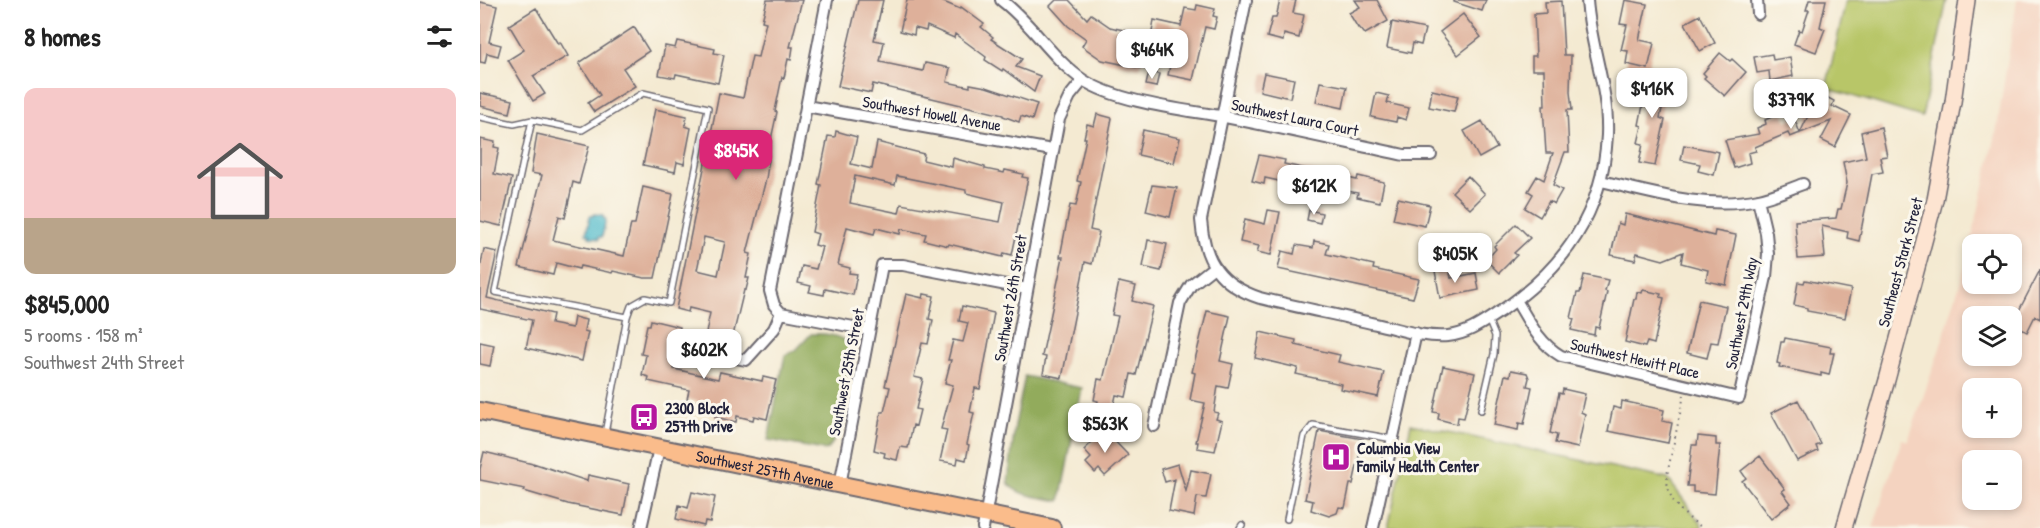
<!DOCTYPE html>
<html lang="en">
<head>
<meta charset="utf-8">
<style>
  body { margin:0; font-family:"Patrick Hand",sans-serif; background:#f6f6f6; color:#222; height:100vh; display:flex; flex-direction:column; font-size:22px; white-space:nowrap }
  * { box-sizing:border-box; margin:0 }
  p { font-size:20px; color:#767676 }
  .icon { flex:none; width:33px; height:33px; fill:none; stroke:currentColor; stroke-width:2; stroke-linecap:round; stroke-linejoin:round }
  .map { position:relative; flex:1; overflow:hidden }
  .side { display:flex; flex-direction:column; background:#fff; width:480px }
  .side>* { flex:none }
  .fabs { position:absolute; left:1482px; top:234px; display:grid; gap:12px }
  .fabs a { display:grid; place-items:center; width:60px; height:60px; border-radius:12px; background:#fff; box-shadow:0 3px 9px #0003; font-size:30px }
  .price { position:absolute; translate:-50% -51px; padding:0 14px; border-radius:12px; background:#fff; color:#222; font-size:20px; line-height:39px; filter:drop-shadow(0 2px 3px #0008) }
  .price::after { content:''; position:absolute; left:50%; top:36px; width:18px; height:14px; margin-left:-9px; background:inherit; clip-path:polygon(0 0,100% 0,50% 100%) }
  .price.selected { background:#db2777; color:#fff }
  ul { padding:0; list-style:none }
  li { display:grid; align-content:center; gap:12px; height:318px; padding:0 24px }
  li span { display:grid; place-items:center; height:186px; border-radius:12px; color:#555 }
  li>.icon { margin-inline-start:auto }
  span .icon { width:108px; height:108px; fill:#fffc; stroke-width:1 }
  li b { font-size:26px }
  h2 { display:flex; justify-content:space-between; align-items:center; height:72px; padding:0 24px; font-size:26px }
  main { display:flex; flex:1; min-height:0 }
  .map>svg:first-child { display:block }
</style>
</head>
<body>
<main>
<section class="side">
<h2>8 homes<svg class="icon" aria-label="filters" viewBox="0 0 24 24"><path d="M4 7h16M4 17h16"/><circle cx="9" cy="7" r="2"/><circle cx="15" cy="17" r="2"/></svg></h2>
<ul>
<li><span style="background:linear-gradient(#f6c9c9 70%,#b9a48a 0)"><svg class="icon" aria-label="home" viewBox="0 0 24 24"><path d="M3 11l9-7 9 7M6 9v11h12V9"/></svg></span><div><b>$845,000</b><p>5 rooms · 158 m²</p><p>Southwest 24th Street</p></div></li>
</ul>
</section>
<div class="map">
<svg width="1560" height="528" viewBox="0 0 1560 528">
  <rect width="100%" height="100%" fill="#fbf7ec"/>
  <filter id="ink" filterUnits="userSpaceOnUse"><feTurbulence type="fractalNoise" baseFrequency=".0167" numOctaves="2"/><feDisplacementMap in="SourceGraphic" scale="12" xChannelSelector="R" yChannelSelector="G"/><feConvolveMatrix kernelMatrix="1 2 1 2 8 2 1 2 1" color-interpolation-filters="sRGB"/></filter>
  <filter id="wash" filterUnits="userSpaceOnUse"><feTurbulence type="fractalNoise" baseFrequency=".008" numOctaves="4" result="noise"/><feDisplacementMap in="SourceGraphic" scale="24" xChannelSelector="R" yChannelSelector="G"/><feGaussianBlur stdDeviation="1.35" result="paint"/><feColorMatrix in="noise" values="0 0 0 0 0 0 0 0 0 0 0 0 0 0 0 0 0 1.4 0 .05"/><feComposite in="paint" operator="in"/></filter>
  <g filter="url(#wash)">
    <rect width="100%" height="100%" fill="#f4ead2"/>
    <!-- built -->
    <path fill="#f4d3c0" fill-rule="evenodd" d="M1537,0H1560V528H1393L1422,439L1428,441L1460,348L1486,264L1516,134ZM1492,244H1532V284H1492ZM1492,316H1532V356H1492ZM1492,388H1532V428H1492ZM1492,460H1532V500H1492Z"/>
    <!-- green -->
    <path fill="#b8c668" stroke="#6d7452" stroke-width="1.5" d="M1366,0H1467L1442,117L1346,88Z
      M931,424L1188,479L1222,525L1221,528H908Z"/>
    <!-- forest -->
    <path fill="#92ab5c" stroke="#5a664c" stroke-width="1.5" d="M331,334C344,333 367,335 371,349L353,442L348,449L344,450L288,440L305,355L316,350Z
      M545,376L602,388L580,501C566,498 533,496 528,482L535,425Z"/>
    <!-- water -->
    <path fill="#51bccc" stroke="#3a6f84" stroke-width="1.5" d="M114,214L123,215V218L126,219L122,237H119V239L109,237L110,235L106,234L110,216H113Z"/>
    <g id="blocks">
      <!-- building -->
      <path fill="#deb09a" fill-rule="evenodd" d="M287,0H322L310,47H313L311,60L308,59L304,78L302,77L295,111L297,112L287,158L289,159L286,179L267,253L271,254L266,278H269L266,290H264L251,344L225,338L230,313L209,308L208,312L196,309L239,93L263,98L272,56L278,57L286,22L282,21ZM224,237L245,242L238,275L217,270Z
        M378,0H403L394,40L404,42L400,62L443,71L445,63L470,68L467,82L490,87V84L506,87L557,104L552,120L541,116L539,122L523,116V115L393,84L391,93L358,86Z
        M427,0H459L480,9L481,7L504,24L501,27L513,37L511,39L542,59L536,67L560,76L554,92L523,69L522,71L505,60L506,57L475,34L474,38L447,26L446,31L435,28L434,35L420,31Z
        M576,0H589L607,19L611,14L630,27L662,34L658,52L663,53L660,68L622,60L602,46L606,39L588,26L570,6Z
        M800,0H816L813,13L824,15L819,38L804,34L803,41L787,37L792,18H796Z
        M875,0H897L908,21L885,34L879,27L878,28L869,13L880,7Z
        M974,0H1006L1002,11L974,2Z
        M1145,0L1167,4L1159,40L1174,43L1168,69L1146,64L1148,51L1141,50L1147,25L1140,24Z
        M1329,0H1346L1340,27L1345,29L1336,52L1314,44L1319,30L1322,31L1329,10H1326Z
        M1081,1L1084,55H1091L1090,92L1092,110H1087L1089,152H1085L1073,185L1082,190L1074,204L1069,201L1060,217L1045,208L1053,194L1048,191L1057,176L1064,180L1073,153H1066L1063,106H1065L1064,70H1052V56H1056L1054,14L1066,13L1065,2Z
        M0,2L17,6L9,42L21,45L18,56L7,53L5,63L0,62Z
        M717,5L735,9L733,16L737,17L734,29L725,27L713,80L688,75L696,37L672,32L674,20L701,26L705,8L716,10Z
        M56,8L78,44L80,42L88,56L53,76L65,94L53,101L28,60L44,50L29,25Z
        M983,14L1001,37L978,55L960,32Z
        M1220,15L1235,43L1220,51L1205,23Z
        M912,22L945,29L941,45L933,43L931,53L907,48Z
        M154,27L169,51L143,68L155,86L114,112L108,103L120,95L99,63Z
        M197,41L235,49L234,53L244,55L238,83L196,74L195,78L179,75L185,46L195,48Z
        M1240,53L1250,61L1252,59L1266,72L1245,96L1224,78L1226,76L1223,73Z
        M1292,54L1293,60L1310,57L1313,76L1290,81L1289,71L1277,73L1274,57Z
        M669,72L679,74L676,87L666,85Z
        M784,73L814,79L810,98L780,91Z
        M1166,75L1185,79L1184,84L1187,85L1180,118L1185,120L1175,166L1159,163L1163,144L1158,143L1162,126L1159,125L1163,105L1160,104Z
        M840,82L867,87L863,108L836,102Z
        M952,90L978,96L974,112L949,107Z
        M0,93L33,100L30,113L0,106Z
        M896,93L909,96L907,103L929,108L926,120L917,117L916,122L891,117Z
        M1339,93L1354,101L1352,106L1371,115L1355,147L1341,140L1351,121L1310,137L1308,133L1275,147L1276,151L1268,153L1270,163L1254,168L1245,140L1279,134L1277,128L1286,124L1285,120L1303,112L1307,121L1314,118L1320,133Z
        M175,109L207,116L205,126L211,128L204,164L197,162L195,172L163,165Z
        M617,114L632,118L610,230L619,232L612,264L605,262L582,378L563,374L566,357L562,356L583,257H580L590,205L596,206L601,182L597,181L606,138H604L607,124L614,126Z
        M1002,121L1017,148L999,158L984,131Z
        M1401,127L1407,156L1400,157L1403,172L1392,174L1379,241L1367,238L1368,232L1342,226L1345,257L1318,259L1315,221L1356,218L1358,209H1361L1367,183L1363,162L1386,157L1381,132Z
        M663,130L700,138L694,163L658,155Z
        M356,131L377,137L371,164L392,169L397,142L444,154L443,160L472,167L473,158L505,167V169L524,173L525,170L543,174L542,177L548,178L532,255L524,253L523,257L469,244L468,246L444,240L446,234L421,229L420,234L396,228L394,234L367,227L358,265L370,268L369,273L377,274L373,295L345,289L344,295L329,292L331,286L318,283L322,266L336,269L342,247L335,245L338,234L332,232L341,185L338,184L348,136L355,137ZM375,176L415,185L417,176L486,190V193L524,202L520,222L421,204L419,213L370,203Z
        M57,134L109,146L99,184L93,182L85,218L79,216L73,240L144,256L151,224H155L163,187L193,194L175,278H164L133,271L132,273L100,266L99,269L76,263L73,275L39,267L62,175L51,173Z
        M0,139L15,142L14,147L19,148L14,174L32,178L21,226L0,221Z
        M1204,145L1239,152L1234,175L1218,171L1220,164L1201,160Z
        M779,155L805,160L804,164L877,180L878,176L904,182L900,202L877,197L878,193L857,189L855,195L825,190L826,187L785,178L784,184L772,181Z
        M988,176L1005,194L990,209L972,192Z
        M672,185L697,188L690,217L666,211Z
        M918,198L950,205L945,226L913,219Z
        M788,210L800,212L791,255L777,252L779,246L760,242L765,219L785,224Z
        M829,210L842,213L840,223L827,220Z
        M1145,214L1234,236L1235,231L1256,235L1246,285L1226,281L1228,270L1201,263L1203,252L1183,260L1157,253L1155,260L1131,255L1138,223L1143,225Z
        M1036,224L1050,238L1034,253L1037,255L1019,273L1008,262V258L1016,249L1014,246Z
        M668,240L687,244L681,271L663,267Z
        M834,241L849,244L846,254L894,265L893,269L939,279L933,298L798,269L802,251L814,254L816,245L833,248Z
        M4,249L17,252L7,298L73,314L71,324L92,328L94,317L106,320L104,331L108,332L102,361L46,348L52,320L0,309V269Z
        M969,268L971,278L996,273L999,290L960,298L955,271Z
        M1560,270V319L1555,316L1547,332L1532,324Z
        M1104,275L1128,280L1125,291L1127,292L1119,328L1115,327L1114,335L1091,330L1094,319L1091,318L1097,293H1100Z
        M1325,280L1371,289L1365,318L1327,311V308L1314,305L1318,282L1324,283Z
        M639,282L656,286L652,301L673,306L656,375L651,374L646,397L636,395L629,428L613,425L618,401L614,400L618,379L623,380L638,316L632,315Z
        M1163,290L1181,294L1180,297L1184,298L1174,344L1167,342L1165,347L1145,342L1154,299H1156L1157,292L1162,293Z
        M426,294L443,298L444,294L454,296L449,319L453,320L448,344L442,343L434,377L443,379L436,409L440,410L436,426L433,425L428,448L420,447L417,460L404,457L405,453L394,450L401,412H404L410,387L405,386Z
        M1219,300L1246,306L1238,343L1231,342L1227,358L1207,353Z
        M482,306L514,313L500,389L495,388L490,412L494,413L487,444L489,445L486,460L478,458L477,464L460,461L467,430L461,429L473,385L465,383L471,360H468L473,340L483,342L488,323L479,321Z
        M727,311L750,316L740,361L753,364L748,388L738,386L734,412L738,413L736,419L742,421L735,451L717,448L718,442H716L725,403L710,400L715,373L712,372Z
        M171,320L200,327L193,363H195L194,369L238,379L240,372L282,381L283,377L296,380L287,419L274,416L273,420L257,416L256,422L235,417V414L216,410L218,402L207,399L209,390L168,381L169,377L162,375L166,355L161,354L167,325H170Z
        M780,332L816,340L815,345L860,355L858,362L904,372L898,397L860,389L861,384L816,374L818,368L775,358Z
        M1305,338L1351,347L1350,353H1354L1349,375L1341,373V376L1299,367L1300,364L1297,363L1301,342H1304Z
        M0,342L14,345L10,366L0,364Z
        M963,366L995,373L984,418L978,417L977,424L958,419L959,413L953,412Z
        M1031,370L1047,373L1049,378L1047,386L1052,387L1044,424L1039,423L1038,430L1014,425L1025,375L1030,376Z
        M1083,389L1105,394L1101,412L1105,414L1098,448L1075,443L1077,435L1070,433L1079,393L1082,394Z
        M1318,400L1341,444L1336,446L1338,451L1317,461L1291,413Z
        M1142,401L1184,410L1182,421L1192,423L1188,443L1128,431L1133,407L1141,409Z
        M624,430L648,455L625,476L619,469L615,473L606,463L611,458L604,450Z
        M839,431L883,439L873,484H870L865,508L859,507L857,513L849,516L831,510L833,501L825,499Z
        M1218,436L1236,438V445H1240L1235,494L1213,492V486H1207L1212,445H1217Z
        M4,452L53,464V463L107,481L108,475L149,484L143,515L88,504L44,491L45,489L0,480V469Z
        M1280,456L1305,489L1302,491L1311,503L1291,519L1262,481L1266,478L1261,471Z
        M698,464L706,491L711,470L731,474L726,498L717,497L714,516L689,511L695,479L685,482L681,469Z
        M212,492L235,497L230,522L225,521L224,526L196,519L199,505L208,508Z"/>
    </g>
  </g>
  <g filter="url(#ink)">
    <use href="#blocks" fill-opacity="0" stroke="#6c6870" stroke-width="1.5"/>
    <g fill="none" stroke-linecap="round" stroke-linejoin="round">
      <!-- service casing -->
      <g stroke="#6c6870" stroke-width="8">
        <path id="service" d="M163,93L228,108L189,303L165,298L151,306L147,317L15,292L52,120L102,130Z
          M0,117L34,124L52,120
          M1001,410L1014,354L1015,336L1008,319
          M125,433L147,317
          M807,519L824,436L833,425L913,439
          M760,528L762,525"/>
      </g>
      <!-- minor casing -->
      <g stroke="#6c6870" stroke-width="14">
        <path id="minor" d="M521,0C551,22 573,60 603,80C637,102 700,109 740,116C802,128 863,142 924,155H951
          M766,0L721,220C724,261 740,285 780,298C818,307 857,315 896,324C919,329 944,338 968,336C988,334 1004,322 1021,311C1084,268 1123,213 1127,135C1129,89 1110,46 1107,0
          M1277,0L1278,14
          M326,106L572,150
          M1121,181C1173,193 1225,210 1279,199C1294,196 1309,189 1323,184
          M1036,300C1049,322 1059,343 1081,356L1259,398L1286,277L1288,254L1286,233L1278,199
          M301,313L389,330
          M230,353L266,360L294,329L301,313L294,305L290,291L347,0
          M674,426L700,303L711,285L734,267
          M360,485L402,265H423L547,289
          M161,528L179,448
          M503,528L579,119L590,96L603,80
          M893,528L936,333"/>
      </g>
      <!-- secondary casing -->
      <g stroke="#6c6870" stroke-width="18">
        <path id="secondary" d="M1364,528L1407,380L1455,200L1473,102L1487,0"/>
      </g>
      <!-- primary casing -->
      <g stroke="#6c6870" stroke-width="20">
        <g id="primary">
          <path id="s1" d="M0,411L572,528"/>
        </g>
      </g>
      <!-- path -->
      <path stroke="#6c6870" stroke-width="2" stroke-dasharray="1.5 4.5" stroke-linecap="butt" d="M1204,395L1187,475C1186,500 1203,515 1223,528"/>
      <!-- service -->
      <use href="#service" stroke="#fff" stroke-width="5"/>
      <!-- minor -->
      <use href="#minor" stroke="#fff" stroke-width="10"/>
      <!-- secondary -->
      <use href="#secondary" stroke="#fde4d1" stroke-width="15"/>
      <!-- primary -->
      <use href="#primary" stroke="#fabc8b" stroke-width="16"/>
    </g>
  </g>
  <!-- icons -->
  <defs>
    <g id="bus-square" transform="scale(1.5)"><rect x="-9" y="-9" width="18" height="18" rx="4" fill="#b5179e" stroke="#fbf7ec"/><path d="M-5-6H5V4H4V6H2V4H-2V6H-4V4H-5ZM-3.5-4V0h7V-4ZM-3.5 1.2v1.5H-2V1.2ZM2 1.2v1.5H3.5V1.2Z" fill="#fff"/></g>
    <g id="hospital-square" transform="scale(1.5)"><rect x="-9" y="-9" width="18" height="18" rx="4" fill="#b5179e" stroke="#fbf7ec"/><path d="M-5-5h3v3.5h4V-5h3V5h-3V1.5h-4V5h-3Z" fill="#fff"/></g>
  </defs>
  <g fill-rule="evenodd">
    <use href="#bus-square" x="164" y="417"/>
    <use href="#hospital-square" x="856" y="457"/>
  </g>
  <g text-anchor="middle" stroke-width="6" stroke-linejoin="round" paint-order="stroke">
    <!-- street labels -->
    <g font-size="16" fill="#22223b" stroke="#fbf7ec">
      <text transform="translate(452 113) rotate(10)" y="6">Southwest Howell Avenue</text>
      <text transform="translate(815 117) rotate(12)" y="6">Southwest Laura Court</text>
      <text transform="translate(1420 262) rotate(-75)" y="6">Southeast Stark Street</text>
      <text transform="translate(530 298) rotate(-80)" y="6">Southwest 26th Street</text>
      <text transform="translate(1261 313) rotate(-79)" y="6">Southwest 29th Way</text>
      <text transform="translate(1155 358) rotate(13)" y="6">Southwest Hewitt Place</text>
      <text transform="translate(366 372) rotate(-79)" y="6">Southwest 25th Street</text>
      <text dy="6" stroke="none"><textPath href="#s1" startOffset="291">Southwest 257th Avenue</textPath></text>
    </g>
    <!-- poi labels -->
    <g font-size="16" font-weight="bold" fill="#22223b" stroke="#fbf7ec" text-anchor="start">
      <text x="185" y="414">2300 Block<tspan x="185" dy="18">257th Drive</tspan></text>
      <text x="877" y="454">Columbia View<tspan x="877" dy="18">Family Health Center</tspan></text>
    </g>
  </g>
</svg>
<div class="fabs">
<a><svg class="icon" aria-label="locate" viewBox="0 0 24 24"><circle cx="12" cy="12" r="6"/><path d="M12 2v4M12 18v4M2 12h4M18 12h4"/></svg></a>
<a><svg class="icon" aria-label="layers" viewBox="0 0 24 24"><path d="M12 4l9 5-9 5-9-5zM3 14l9 5 9-5"/></svg></a>
<a>+</a>
<a>−</a>
</div>
<b class="price" style="left:672px;top:80px">$464K</b>
<b class="price" style="left:1172px;top:119px">$416K</b>
<b class="price" style="left:1311px;top:130px">$379K</b>
<b class="price selected" style="left:256px;top:181px">$845K</b>
<b class="price" style="left:834px;top:216px">$612K</b>
<b class="price" style="left:975px;top:284px">$405K</b>
<b class="price" style="left:224px;top:380px">$602K</b>
<b class="price" style="left:625px;top:454px">$563K</b>
</div>
</main>
</body>
</html>
